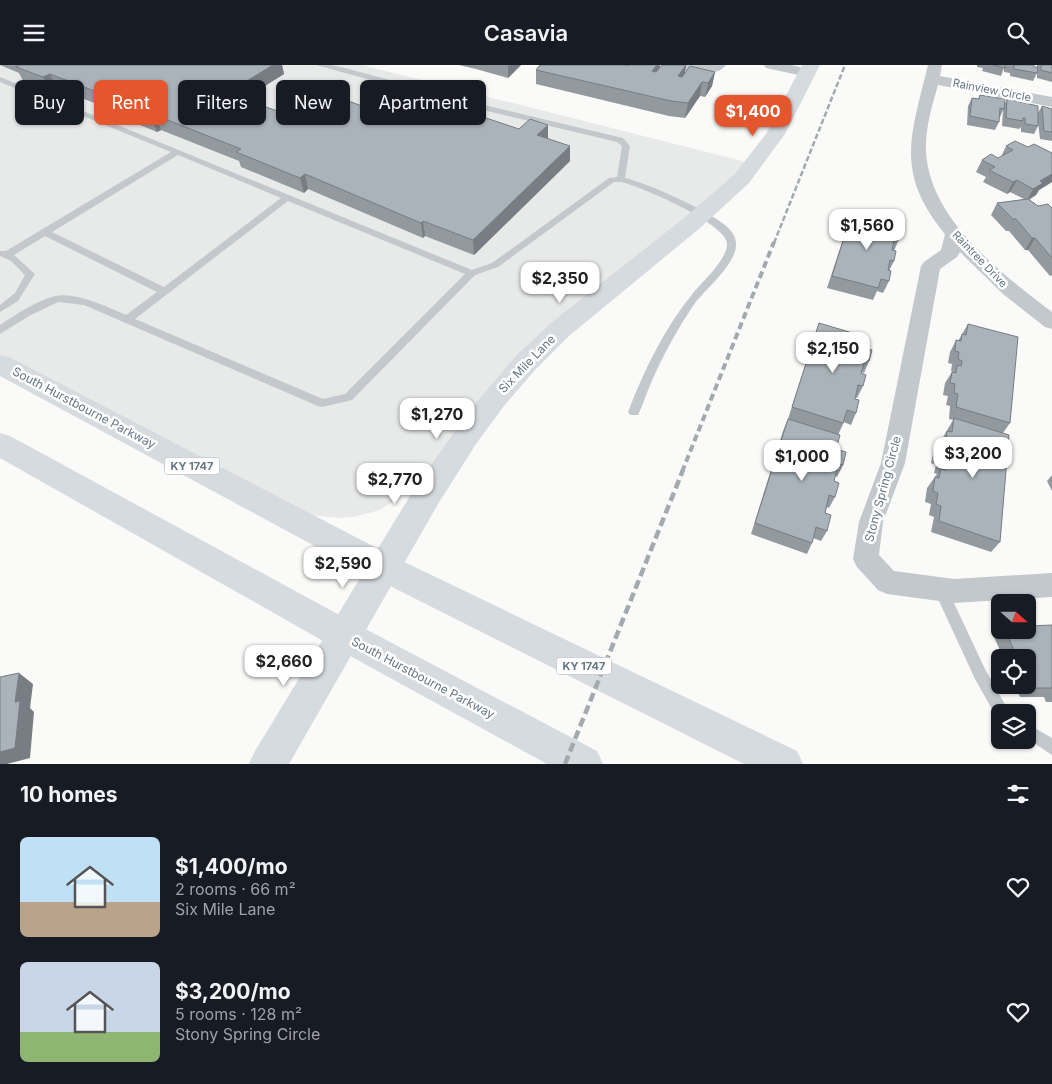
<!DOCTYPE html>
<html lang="en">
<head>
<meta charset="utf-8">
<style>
  body { margin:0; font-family:Inter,sans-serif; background:#242831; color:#f1f3f6; height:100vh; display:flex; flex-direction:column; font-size:19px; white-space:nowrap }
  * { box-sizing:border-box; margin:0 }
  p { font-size:16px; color:#9ea1a6 }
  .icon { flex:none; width:28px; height:28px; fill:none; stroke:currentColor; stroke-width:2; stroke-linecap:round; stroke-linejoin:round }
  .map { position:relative; height:699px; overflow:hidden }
  .side { display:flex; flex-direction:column; background:#171b24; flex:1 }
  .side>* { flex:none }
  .banner { position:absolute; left:15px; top:15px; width:500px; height:45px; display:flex; gap:10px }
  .needle { width:32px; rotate:111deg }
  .buttons { position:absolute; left:991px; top:529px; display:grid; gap:10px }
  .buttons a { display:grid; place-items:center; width:45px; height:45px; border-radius:8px; background:#171b24; box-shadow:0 1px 4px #0004; font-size:25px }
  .price { position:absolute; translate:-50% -42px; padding:0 11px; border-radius:10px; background:#fff; color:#222; font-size:16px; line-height:32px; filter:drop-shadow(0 1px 2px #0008) }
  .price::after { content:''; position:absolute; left:50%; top:30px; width:15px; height:11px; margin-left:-8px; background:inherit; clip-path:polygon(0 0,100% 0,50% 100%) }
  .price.current { background:#e4572e; color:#fff }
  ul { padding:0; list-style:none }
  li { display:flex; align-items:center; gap:15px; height:125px; padding:0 20px }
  li span { display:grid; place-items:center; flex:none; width:140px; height:100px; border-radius:8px; color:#555 }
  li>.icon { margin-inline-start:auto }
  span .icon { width:60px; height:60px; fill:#fffc; stroke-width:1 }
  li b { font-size:21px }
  h2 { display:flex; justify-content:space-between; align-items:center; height:60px; padding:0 20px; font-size:21px }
  .tag { padding:0 18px; border-radius:8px; background:#171b24; box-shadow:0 1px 4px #0004; font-size:18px; line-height:45px }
  .tag.current { background:#e4572e; color:#fff }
  header { display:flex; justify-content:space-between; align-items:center; height:65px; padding:0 20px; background:#171b24; font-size:22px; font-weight:600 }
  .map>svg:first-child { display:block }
</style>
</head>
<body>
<header><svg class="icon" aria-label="menu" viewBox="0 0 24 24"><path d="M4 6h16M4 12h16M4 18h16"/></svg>Casavia<svg class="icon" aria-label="search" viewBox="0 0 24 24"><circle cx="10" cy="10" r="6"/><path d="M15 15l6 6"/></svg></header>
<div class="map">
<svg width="1052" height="699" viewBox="0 0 1052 699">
  <rect width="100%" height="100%" fill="#fafaf8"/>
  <!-- built -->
  <path fill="#e8e9e9" d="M0,0H362L754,99L592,236L445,401L380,445L354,452L338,453L280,447L0,299Z"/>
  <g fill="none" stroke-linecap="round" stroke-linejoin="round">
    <!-- lane -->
    <path fill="#c3c8cc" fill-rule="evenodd" d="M316,0H331L345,3L463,35L623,73L630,81L625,113C650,119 706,145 725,160C731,165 736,171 736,179C737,198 706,224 695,238C678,263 663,290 651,318C646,329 643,340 638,350H630L628,347C644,305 665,262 694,227C703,216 728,194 727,178C725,158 640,121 621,117H614L498,202L475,210L352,335L348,336L322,342L318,341L84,240L58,237L29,251L0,269V260C15,250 38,235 55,231C77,227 107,242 126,250L157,227L45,171L14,190L35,209L18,236L0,247V240L15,228L25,210L11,196L0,191V186H6L171,87L0,17V12L472,205L492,198L609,113L617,112L622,81L617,77L458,39ZM178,90L281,133L164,222L52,167ZM288,136L465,209L345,329L323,334L135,254Z
      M941,519L946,521L985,604L1007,643L1009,648H1000V655L997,653L975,614L934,525L936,521Z
      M1028,659L1052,673V690L1028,674Z"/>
    <!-- street -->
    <path fill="#c3c8cc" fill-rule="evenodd" d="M672,0H726C715,14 689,7 674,3Z
      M764,0H791L813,5L815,8L813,11L808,12L766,3Z
      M928,0H942L940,11L1052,32V42L938,20C932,41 925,64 926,87C930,155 1002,209 1052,247V264L1045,262L1003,229L960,187L957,192L940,204L905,398L883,457L879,490L894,506L954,514L1052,508V532L954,538L887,529L878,525L857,502L853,494L859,457L881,398L921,201L924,197L941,185L945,169C894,107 911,70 928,0Z"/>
    <!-- secondary -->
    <path fill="#d6dbdf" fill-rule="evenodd" d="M802,0H820L785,69L749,118L700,163L569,271L535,305L504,341L476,379L438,439L289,699H249L255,686L416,421L470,345L516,291L551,258L684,153L734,110L766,69Z"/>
    <!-- primary -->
    <path fill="#d6dbdf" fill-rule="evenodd" d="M0,290L9,292L394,492L797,686L803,699H744L372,512L0,311Z
      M0,368L10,371L356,559L597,686L603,699H547L332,581L0,393Z"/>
    <!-- rail-far2 -->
    <path stroke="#a2aab0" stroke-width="2.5" stroke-dasharray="5.5 2.5" stroke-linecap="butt" d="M774,178L845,0"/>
    <!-- rail-far1 -->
    <path stroke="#a2aab0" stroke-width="4" stroke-dasharray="7 4" stroke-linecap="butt" d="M682,407L774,177"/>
    <!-- rail -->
    <path stroke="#a2aab0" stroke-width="4.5" stroke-dasharray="9 4.5" stroke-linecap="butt" d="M565,699L683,405"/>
  </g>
  <!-- wall -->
  <path fill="#929a9f" d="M0,0H282L284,9L244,34L291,51L362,41L398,38L548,74L570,96L474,190L425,171L423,173L308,124L304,128L241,102L239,96L161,65L157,67L125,54L124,50L57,23L50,27L23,16L19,8Z
    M459,0H521L508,13L476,4Z
    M540,0H660L659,3L686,0L685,8L715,7L712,21L705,32L700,31L685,53L669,51L536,19V5Z
    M977,0H1034V2H1037V0H1052V17L1037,13V8L1033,16L1010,11V8L1004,7V3L1001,11L982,6L983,3L977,2Z
    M980,30L1004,40L1007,34L1038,48L1042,41L1052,44V76L1040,74L1038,57V61L1034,69L1021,67V62L1019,64L1002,61L1003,45L1000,52H999V57L995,65L967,60L968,41L972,33L978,34Z
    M1006,81L1028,82L1052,88V117L1039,125L1036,130L1029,134L1038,141L1052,143V210L1050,211L1028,185H1025L1009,166H1006L991,150L997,138L1024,134L1010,127L1007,129L983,117L986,112L976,107L982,95L998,93L1001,92Z
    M852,147L891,166L898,176L894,186V196L889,206V216L883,228L877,226L873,235L827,223Z
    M819,258L863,283L869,296L864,308L862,307L863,321L857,333L855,332L856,348L851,360L844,357L838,370L788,354Z
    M968,259L1010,358L1003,368L1000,477L991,487L931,467L934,452L929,450L931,439L925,437L927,423L937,409L934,408L936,400L931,398L934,385L941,373L942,374L953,355L949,354L950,341L946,340L948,331L943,330L945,318L952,307H953L951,306L952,299L948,298L950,287L956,275L958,276Z
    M788,354L836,384L843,400L837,412L835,411L834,416L835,432L829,443L827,442L825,448L827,466L821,476L813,473L812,478L807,489L751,469L783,366Z
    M1052,410V426L1047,416Z
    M1052,560V637H1046L1044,632H1020L1015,620H1028V592H1003L994,572L1001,565H1028Z"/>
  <!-- shaded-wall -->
  <path fill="#777d82" d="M273,0H282L284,9L231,42L227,28Z
    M509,0H521L508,13V2Z
    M657,0H660L659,9L652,6Z
    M686,0L684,14L678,11Z
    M715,7L712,21L705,32L708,18Z
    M50,9L57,23L50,27L43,12Z
    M702,17L700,31L685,53L688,38Z
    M155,50L161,65L157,67L151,52Z
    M548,60V75L537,70Z
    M570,81V96L474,190L473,175Z
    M305,109L308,124L304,128L300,113Z
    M1052,109V117L1039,125L1036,130L1027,136L1033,124L1040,116Z
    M1017,115L1010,127L1007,129L1013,117Z
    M423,156L425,171L423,173L421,158Z
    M1032,173H1035L1028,185H1025Z
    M19,608L33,619L30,643L34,647L30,693L7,699H0V687L15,637Z"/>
  <!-- building -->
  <path fill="#aab3b9" stroke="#777d82" d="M20,0H273L227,28L291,51L326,28L362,41L375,31L398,38L411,28L519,64L530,54L548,60L537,70L570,81L473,175L423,156L421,158L305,109L300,113L236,87L241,84L155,50L151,52L119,39L123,37L50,9L43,12L16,2Z
    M540,0H625L628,1L629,0H657L652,6L656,7L662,0H686L678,11L682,12L690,1L715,7L708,18L702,17L688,38L671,36L536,5Z
    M993,0H1005V3Z
    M1013,0H1034V2H1038L1037,8L1014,4V0Z
    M1041,0H1052V8L1041,5Z
    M980,30L1005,34L1004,44L1000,43L999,57L970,51L972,33L979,34Z
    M1007,34L1038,41V61L1025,59V53H1023V56L1006,53Z
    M1042,41L1052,44V67L1044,66Z
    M1015,76L1028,82L1034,79L1052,88V109L1040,116L1043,118L1033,124L1017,115L1013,117L989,105L995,102L982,95L991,89L998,93L1013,85L1006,81Z
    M1028,134L1038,141L1048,139L1052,143V193L1035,173H1032L1016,154H1013L997,138Z
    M852,147L893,157L891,166L900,168L898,176H894L892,185L896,186L894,196L890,195L888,205L891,206L889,216L881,214L878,223L832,211Z
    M819,258L866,272L863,283L872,285L869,296L865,295L861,308L866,310L863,321L858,320L855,334L859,335L856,348L847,345L843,358L792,342Z
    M968,259L1018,272L1010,358L956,342L958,329L954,328L955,319L950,318L952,307L956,308L957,300L961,301L962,296L958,294L959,287L955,286L956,275L961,276L962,269L966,270Z
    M954,353L1009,370L1000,477L939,456L941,441L936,439L938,428L933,426L935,412L939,413L941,404L946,405L947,399L942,397L943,388L939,387L941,373L946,375L947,366L952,367Z
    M788,354L840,370L836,384L846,387L843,400L838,399L834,416L839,418L835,432L829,430L825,448L831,450L827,466L816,462L812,478L755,458Z
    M1052,560V623H1031L1028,616V592H1017L1005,565H1028V561Z
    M19,608L15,637L20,636L15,683L0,687V612Z"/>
  <g text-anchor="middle" stroke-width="5" stroke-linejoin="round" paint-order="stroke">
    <!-- far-street labels -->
    <g font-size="11" fill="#657683" stroke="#fff">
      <text transform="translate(992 25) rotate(11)" y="4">Rainview Circle</text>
      <text transform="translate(980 194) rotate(46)" y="4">Raintree Drive</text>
    </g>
    <!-- shield labels -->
    <g fill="#fff" stroke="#939fa8" stroke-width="1">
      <rect x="164.5" y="392.5" width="55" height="17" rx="4"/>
      <rect x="556.5" y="592.5" width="55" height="17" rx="4"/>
    </g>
    <g font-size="11" font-weight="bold" fill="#657683">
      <text x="192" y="405">KY 1747</text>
      <text x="584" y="605">KY 1747</text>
    </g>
    <!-- street labels -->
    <g font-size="12" fill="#657683" stroke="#fff">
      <text transform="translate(527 299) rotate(-46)" y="4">Six Mile Lane</text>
      <text transform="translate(84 343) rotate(28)" y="4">South Hurstbourne Parkway</text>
      <text transform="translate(883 424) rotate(-75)" y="4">Stony Spring Circle</text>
      <text transform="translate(423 613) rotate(28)" y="4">South Hurstbourne Parkway</text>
    </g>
  </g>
</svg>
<div class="buttons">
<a><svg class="needle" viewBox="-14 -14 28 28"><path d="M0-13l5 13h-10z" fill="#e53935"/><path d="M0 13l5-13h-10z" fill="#9ea1a6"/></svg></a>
<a><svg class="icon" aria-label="locate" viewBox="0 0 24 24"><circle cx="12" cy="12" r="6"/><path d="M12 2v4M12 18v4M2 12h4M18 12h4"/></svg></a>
<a><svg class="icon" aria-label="layers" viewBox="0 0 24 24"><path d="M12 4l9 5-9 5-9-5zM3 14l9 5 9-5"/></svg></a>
</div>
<b class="price current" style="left:753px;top:72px">$1,400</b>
<b class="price" style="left:867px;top:186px">$1,560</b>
<b class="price" style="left:560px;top:239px">$2,350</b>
<b class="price" style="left:833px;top:309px">$2,150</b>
<b class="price" style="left:437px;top:375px">$1,270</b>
<b class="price" style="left:973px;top:414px">$3,200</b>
<b class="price" style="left:802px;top:417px">$1,000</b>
<b class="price" style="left:395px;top:440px">$2,770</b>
<b class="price" style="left:343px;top:524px">$2,590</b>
<b class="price" style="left:284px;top:622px">$2,660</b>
<div class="banner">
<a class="tag">Buy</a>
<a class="tag current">Rent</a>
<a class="tag">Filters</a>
<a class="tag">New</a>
<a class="tag">Apartment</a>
</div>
</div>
<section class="side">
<h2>10 homes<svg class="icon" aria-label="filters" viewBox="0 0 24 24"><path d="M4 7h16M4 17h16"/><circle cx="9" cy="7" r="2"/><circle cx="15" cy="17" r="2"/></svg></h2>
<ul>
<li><span style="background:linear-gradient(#bfe0f5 65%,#b9a48a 0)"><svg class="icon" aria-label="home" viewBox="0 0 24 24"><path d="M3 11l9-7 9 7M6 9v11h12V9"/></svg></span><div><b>$1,400/mo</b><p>2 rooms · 66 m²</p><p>Six Mile Lane</p></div><svg class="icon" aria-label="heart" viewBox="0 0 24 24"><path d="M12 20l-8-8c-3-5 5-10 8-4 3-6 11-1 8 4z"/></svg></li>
<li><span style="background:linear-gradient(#c9d6e8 70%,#8fb573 0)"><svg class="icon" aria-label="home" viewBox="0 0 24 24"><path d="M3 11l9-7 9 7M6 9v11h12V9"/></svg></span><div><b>$3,200/mo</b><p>5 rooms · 128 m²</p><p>Stony Spring Circle</p></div><svg class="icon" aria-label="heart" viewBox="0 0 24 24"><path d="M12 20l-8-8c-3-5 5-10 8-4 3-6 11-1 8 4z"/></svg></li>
</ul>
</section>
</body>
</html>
